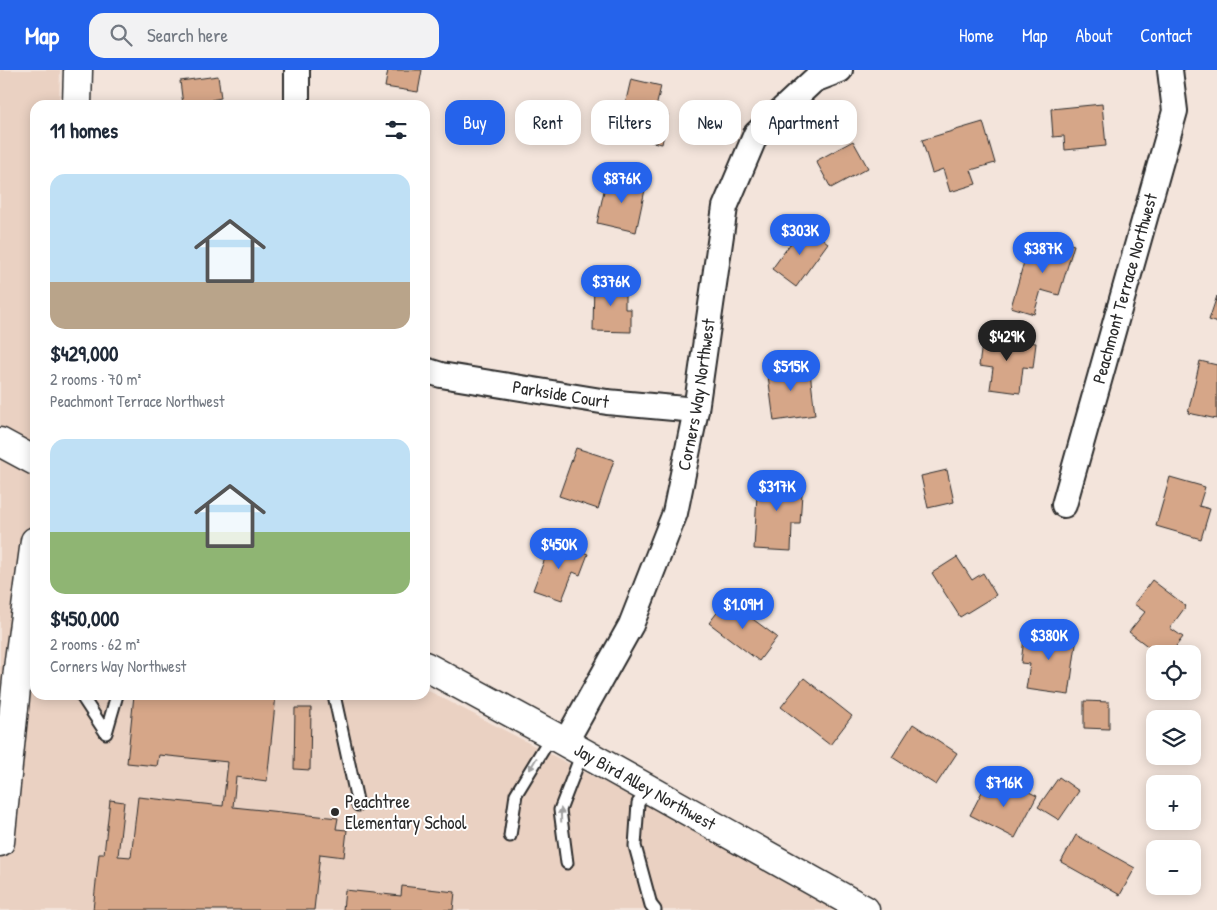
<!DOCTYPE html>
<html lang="en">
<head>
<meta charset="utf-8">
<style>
  body { margin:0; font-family:"Patrick Hand",sans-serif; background:#f2f2f3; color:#1f2937; height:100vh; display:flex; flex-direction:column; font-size:19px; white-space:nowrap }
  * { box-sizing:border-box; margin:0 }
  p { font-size:16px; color:#747a83 }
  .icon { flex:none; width:28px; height:28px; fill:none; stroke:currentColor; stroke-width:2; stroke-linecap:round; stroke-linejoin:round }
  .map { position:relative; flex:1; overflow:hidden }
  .side { position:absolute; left:30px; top:30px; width:400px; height:600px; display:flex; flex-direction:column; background:#fff; border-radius:15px; box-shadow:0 2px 12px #0003 }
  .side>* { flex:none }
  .top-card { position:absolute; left:445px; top:30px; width:475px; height:45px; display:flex; gap:10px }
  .tools { position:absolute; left:1146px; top:575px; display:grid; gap:10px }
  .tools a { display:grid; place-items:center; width:55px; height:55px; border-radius:10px; background:#fff; box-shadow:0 2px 12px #0003; font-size:25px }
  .price { position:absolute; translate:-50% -42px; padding:0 11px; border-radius:18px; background:#2563eb; color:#fff; font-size:16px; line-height:32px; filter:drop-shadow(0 1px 2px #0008) }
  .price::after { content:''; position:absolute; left:50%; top:30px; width:15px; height:11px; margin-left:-8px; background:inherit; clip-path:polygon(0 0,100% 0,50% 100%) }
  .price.on { background:#222; color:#fff }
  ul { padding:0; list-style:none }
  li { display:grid; align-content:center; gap:10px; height:265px; padding:0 20px }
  li span { display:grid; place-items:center; height:155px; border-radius:15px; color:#555 }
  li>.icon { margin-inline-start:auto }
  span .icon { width:90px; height:90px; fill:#fffc; stroke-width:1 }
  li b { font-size:21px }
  h2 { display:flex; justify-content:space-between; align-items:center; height:60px; padding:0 20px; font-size:21px }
  .pill { padding:0 18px; border-radius:15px; background:#fff; box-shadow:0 2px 12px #0003; font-size:18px; line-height:45px }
  .pill.on { background:#2563eb; color:#fff }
  header { display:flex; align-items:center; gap:30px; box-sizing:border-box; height:70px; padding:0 25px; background:#2563eb; color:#fff }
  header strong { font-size:24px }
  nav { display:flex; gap:28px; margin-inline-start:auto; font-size:18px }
  .search { width:350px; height:45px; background:#f2f2f3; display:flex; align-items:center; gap:12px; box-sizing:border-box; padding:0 18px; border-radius:15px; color:#747a83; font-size:19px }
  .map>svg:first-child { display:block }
</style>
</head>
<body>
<header>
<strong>Map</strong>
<div class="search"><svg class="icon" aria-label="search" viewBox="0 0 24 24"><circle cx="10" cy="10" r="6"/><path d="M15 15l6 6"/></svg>Search here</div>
<nav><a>Home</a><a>Map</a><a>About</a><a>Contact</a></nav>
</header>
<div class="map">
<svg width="1217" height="840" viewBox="0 0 1217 840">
  <rect width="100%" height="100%" fill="#f3e4db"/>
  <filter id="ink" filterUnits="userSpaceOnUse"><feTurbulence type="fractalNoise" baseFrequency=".02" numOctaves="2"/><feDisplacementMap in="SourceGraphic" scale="10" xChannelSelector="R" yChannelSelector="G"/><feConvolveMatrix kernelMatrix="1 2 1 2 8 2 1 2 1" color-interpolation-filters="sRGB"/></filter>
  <g filter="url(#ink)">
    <!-- built -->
    <path fill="#ead1c2" d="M0,0H60L59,35H35V625H425V619L850,840H0Z"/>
    <!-- building -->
    <path fill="#d6a688" stroke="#2b2b2b" d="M388,0H422L418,22L385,17Z
      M218,6L221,28L211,30L212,35H183L180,11Z
      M631,9L661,16L655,42L668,44L662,74L618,65Z
      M1102,34L1106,76L1065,80L1064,66L1053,67L1051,39Z
      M983,52L995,93L971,100L976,114L950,122L943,99L932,103L922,70Z
      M853,71L868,98L831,118L816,91Z
      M607,107L646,115L636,162L597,153Z
      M804,155L828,173L796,217L772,199Z
      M1043,166L1074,175L1059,225L1041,220L1034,244L1011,237L1024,192L1034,194Z
      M594,209H625V239H631V262L593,261Z
      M1217,226V253L1209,250Z
      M983,266L1036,273L1033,298L1023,297L1020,323L990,319L993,298L979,296Z
      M1200,291L1217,295V349L1188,343Z
      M809,293L815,345L774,351L767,298Z
      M576,378L614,390L598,439L559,426Z
      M947,400L954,432L928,438L921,406Z
      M758,406L803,408L800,454H792L791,481L754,479Z
      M1170,407L1205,417L1199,436L1210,439L1201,469L1156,456Z
      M552,470L588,484L580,505L573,502L562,530L533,520Z
      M957,487L972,510L983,503L996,525L960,547L932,503Z
      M1152,510L1186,536L1170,558L1183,567L1170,584H1158L1129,562L1145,542L1134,534Z
      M727,530L777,567L759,591L709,553Z
      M1025,560L1077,567L1069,625L1026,619L1030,594L1021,593Z
      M804,608L852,646L830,675L781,637Z
      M134,625H276L267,711L236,707L233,737L338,748L336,759L347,760L344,787L320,784L314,840H93L99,784H104L110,730L124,732L118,786L131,787L138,727L223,736L228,692L159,685L157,696L127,693Z
      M1084,631L1109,632V659L1084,658Z
      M295,638H311L310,700L294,699Z
      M913,654L957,683L936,715L892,687Z
      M1059,707L1079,721L1059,750L1038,737Z
      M1007,711L1037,726L1015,768L970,745L986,714L1002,722Z
      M1076,765L1135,798L1120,825L1061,792Z
      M402,816L455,822L453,840H343L345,820L401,826Z"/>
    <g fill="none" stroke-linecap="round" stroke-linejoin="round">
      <!-- lane casing -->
      <g stroke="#2b2b2b" stroke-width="15">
        <path id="lane" d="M81,625L106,663
          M334,625L358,735
          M106,663L117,625
          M649,720L638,733L635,776L651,835L655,840
          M510,766L516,724L552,665
          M567,793L560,740L582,683"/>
      </g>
      <!-- street casing -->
      <g stroke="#2b2b2b" stroke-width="28">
        <g id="street">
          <path d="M297,0V35"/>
          <path id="s1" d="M425,300L441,305L607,332L696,340"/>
          <path id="s2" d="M1064,435L1175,41L1170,0"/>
          <path id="s3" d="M565,673L631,555L675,443L696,340L725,137L756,64L814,10L840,0"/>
        </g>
      </g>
      <!-- secondary casing -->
      <g stroke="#2b2b2b" stroke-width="31">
        <g id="secondary">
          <path d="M77,35L78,0"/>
          <path d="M0,372L35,391"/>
          <path id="s4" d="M425,596L552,665L865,840"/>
          <path d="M0,772L19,590L35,471"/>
        </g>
      </g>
      <!-- lane -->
      <use href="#lane" stroke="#fff" stroke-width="11"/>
      <!-- street -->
      <use href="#street" stroke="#fff" stroke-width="24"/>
      <!-- secondary -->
      <use href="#secondary" stroke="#fff" stroke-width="28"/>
    </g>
    <!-- one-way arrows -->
    <defs><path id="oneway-solid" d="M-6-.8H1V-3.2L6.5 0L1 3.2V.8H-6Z" transform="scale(1.25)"/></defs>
    <g fill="#a0a0a0">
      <use href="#oneway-solid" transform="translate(533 694) rotate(121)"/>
      <use href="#oneway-solid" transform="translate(561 745) rotate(-92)"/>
    </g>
  </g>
  <!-- markers -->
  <circle fill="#2b2b2b" stroke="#fff" stroke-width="2" cx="335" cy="742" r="5"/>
  <g text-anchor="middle" stroke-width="4" stroke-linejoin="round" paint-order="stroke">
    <!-- street labels -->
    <g font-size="18" fill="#2b2b2b" stroke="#fff">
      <text dy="6" stroke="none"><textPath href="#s2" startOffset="225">Peachmont Terrace Northwest</textPath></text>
      <text dy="6" stroke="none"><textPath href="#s1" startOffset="138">Parkside Court</textPath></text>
      <text dy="6" stroke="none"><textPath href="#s3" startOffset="376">Corners Way Northwest</textPath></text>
      <text dy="6" stroke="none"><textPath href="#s4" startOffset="251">Jay Bird Alley Northwest</textPath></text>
    </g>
    <!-- poi labels -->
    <g font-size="18" fill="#2b2b2b" stroke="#fff" text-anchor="start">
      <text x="345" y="738">Peachtree<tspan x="345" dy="21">Elementary School</tspan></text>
    </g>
  </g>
</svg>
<div class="tools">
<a><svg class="icon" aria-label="locate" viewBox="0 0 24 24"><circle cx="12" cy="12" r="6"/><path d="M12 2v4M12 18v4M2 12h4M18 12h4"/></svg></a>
<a><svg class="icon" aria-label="layers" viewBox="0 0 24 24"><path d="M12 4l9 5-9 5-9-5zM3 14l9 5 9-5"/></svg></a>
<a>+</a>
<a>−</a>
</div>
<b class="price" style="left:622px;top:134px">$876K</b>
<b class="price" style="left:800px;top:186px">$303K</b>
<b class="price" style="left:1043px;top:204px">$387K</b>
<b class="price" style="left:611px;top:237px">$376K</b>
<b class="price on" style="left:1007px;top:292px">$429K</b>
<b class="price" style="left:791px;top:322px">$515K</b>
<b class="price" style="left:777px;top:442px">$317K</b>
<b class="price" style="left:559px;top:500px">$450K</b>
<b class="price" style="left:743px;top:560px">$1.09M</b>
<b class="price" style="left:1049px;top:591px">$380K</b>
<b class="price" style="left:1004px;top:738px">$716K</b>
<div class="top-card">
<a class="pill on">Buy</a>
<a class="pill">Rent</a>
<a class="pill">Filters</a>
<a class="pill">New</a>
<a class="pill">Apartment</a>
</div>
<section class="side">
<h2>11 homes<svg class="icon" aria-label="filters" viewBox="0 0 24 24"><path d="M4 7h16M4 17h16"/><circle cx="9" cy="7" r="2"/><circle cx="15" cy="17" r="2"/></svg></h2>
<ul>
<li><span style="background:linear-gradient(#bfe0f5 70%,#b9a48a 0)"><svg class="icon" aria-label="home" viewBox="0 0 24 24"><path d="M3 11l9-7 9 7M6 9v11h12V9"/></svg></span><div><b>$429,000</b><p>2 rooms · 70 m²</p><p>Peachmont Terrace Northwest</p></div></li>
<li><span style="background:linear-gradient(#bfe0f5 60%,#8fb573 0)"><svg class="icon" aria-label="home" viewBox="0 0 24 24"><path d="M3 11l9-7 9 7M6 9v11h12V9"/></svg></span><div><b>$450,000</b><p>2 rooms · 62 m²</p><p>Corners Way Northwest</p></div></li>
</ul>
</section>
</div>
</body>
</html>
